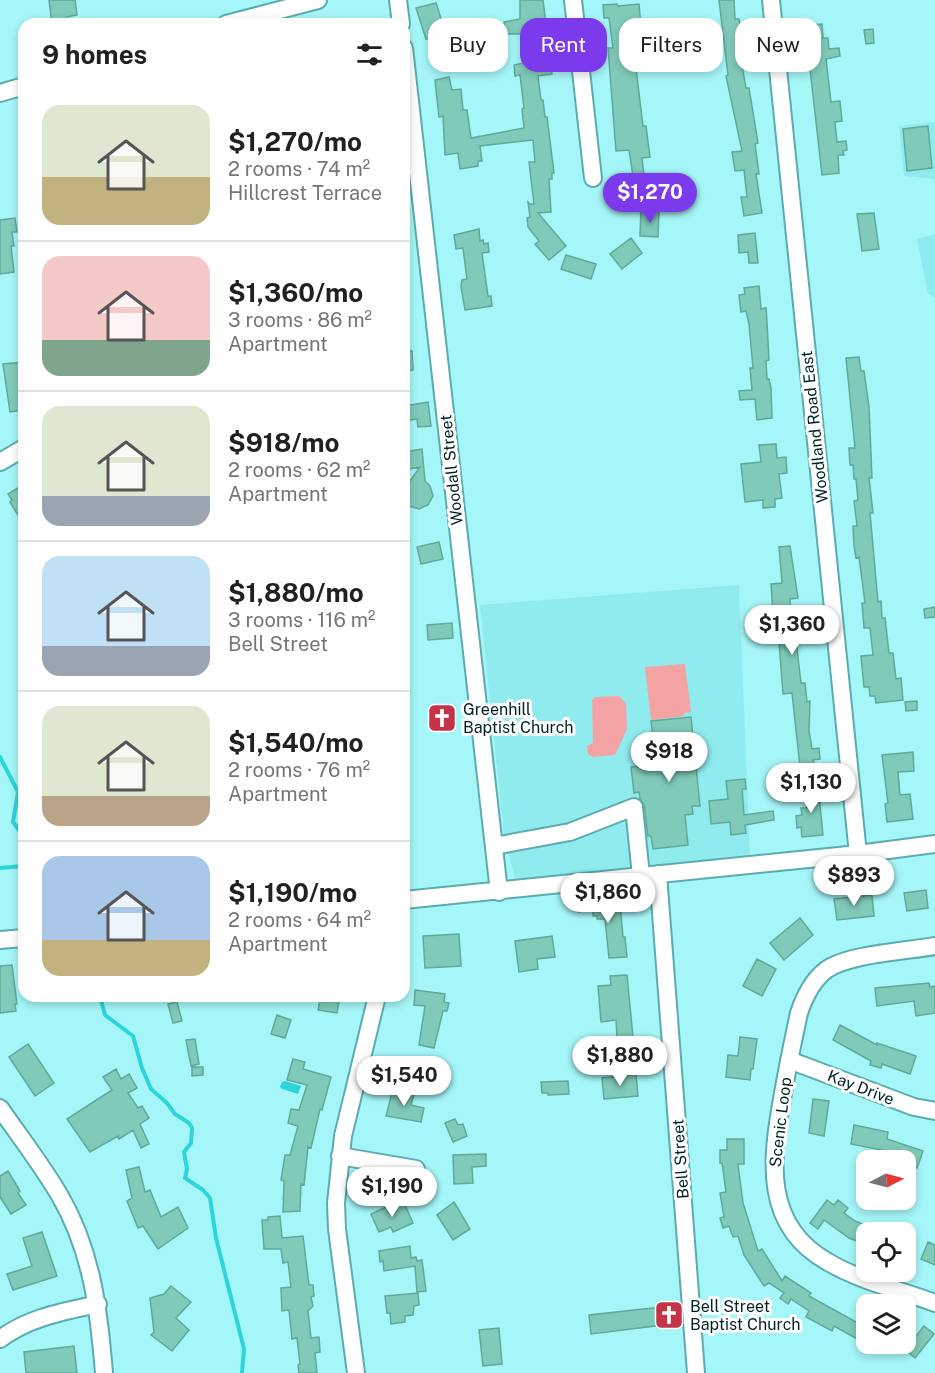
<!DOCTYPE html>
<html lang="en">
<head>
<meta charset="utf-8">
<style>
  body { margin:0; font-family:"Public Sans",sans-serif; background:#f6f6f6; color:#202124; height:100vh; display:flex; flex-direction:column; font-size:22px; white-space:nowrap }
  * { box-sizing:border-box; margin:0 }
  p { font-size:20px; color:#757577 }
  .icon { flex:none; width:33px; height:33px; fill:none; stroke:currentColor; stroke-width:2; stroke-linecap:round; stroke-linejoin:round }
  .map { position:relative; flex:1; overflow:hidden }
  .details { position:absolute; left:18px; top:18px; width:392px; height:984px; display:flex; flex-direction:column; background:#fff; border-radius:18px; box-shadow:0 3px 9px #0003 }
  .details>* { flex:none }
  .guide { position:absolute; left:428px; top:18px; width:417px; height:54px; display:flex; gap:12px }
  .needle { width:39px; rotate:84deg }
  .tools { position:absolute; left:856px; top:1150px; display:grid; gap:12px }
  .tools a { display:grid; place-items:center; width:60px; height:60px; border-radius:12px; background:#fff; box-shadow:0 3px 9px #0003; font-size:30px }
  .price { position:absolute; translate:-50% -51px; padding:0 14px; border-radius:21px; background:#fff; color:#222; font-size:20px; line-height:39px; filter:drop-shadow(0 2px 3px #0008) }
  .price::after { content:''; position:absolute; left:50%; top:36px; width:18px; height:14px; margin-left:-9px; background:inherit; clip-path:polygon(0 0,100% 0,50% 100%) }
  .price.active { background:#7c3aed; color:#fff }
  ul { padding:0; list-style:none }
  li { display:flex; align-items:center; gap:18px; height:150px; padding:0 24px }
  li+li { border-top:2px solid #e0e0e0 }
  li span { display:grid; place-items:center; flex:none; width:168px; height:120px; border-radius:18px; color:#555 }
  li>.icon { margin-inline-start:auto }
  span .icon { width:72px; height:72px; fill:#fffc; stroke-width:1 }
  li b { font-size:26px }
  h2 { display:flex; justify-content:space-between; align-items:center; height:72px; padding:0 24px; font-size:26px }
  .chip { padding:0 21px; border-radius:18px; background:#fff; box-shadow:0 3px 9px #0003; font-size:21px; line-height:54px }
  .chip.active { background:#7c3aed; color:#fff }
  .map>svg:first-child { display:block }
</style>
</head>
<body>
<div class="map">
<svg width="935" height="1373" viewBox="0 0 935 1373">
  <rect width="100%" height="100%" fill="#a5f6f8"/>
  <!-- built -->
  <path fill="#8febee" d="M935,122V179L904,176L899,126Z
    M935,234V298L928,294L917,239Z
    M739,585L750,856L516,883L504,835L480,605Z"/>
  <!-- green -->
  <path fill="#f4a3a5" d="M685,664L691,712L684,713V716L651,720L645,667Z
    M619,696L626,703L627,729L615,755L593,757L588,754L587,746L593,743L592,700L595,697Z"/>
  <!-- water -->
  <path fill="#2dd5da" d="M285,1081L301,1086L298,1094L282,1089L280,1087L282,1082Z"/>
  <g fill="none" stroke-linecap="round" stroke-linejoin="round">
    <!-- stream -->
    <path stroke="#2dd5da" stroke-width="4" d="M0,757L18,792L13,822L24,837
      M0,868L24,866
      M100,996L105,1015L133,1036L142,1068L151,1089L167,1103L175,1114L189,1123L192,1128L191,1143L184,1152L187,1169L185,1178L203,1190L210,1198L216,1238L244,1349L242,1373"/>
  </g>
  <!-- building -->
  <path fill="#80cab9" stroke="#5fa999" stroke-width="1.5" d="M49,0H75L77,15L67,17L68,19H64L65,24H52Z
    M520,0H543L552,74L538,76L541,100H543L545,117H547L554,173H552V179H549L551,212L538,213L566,246L549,260L535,244L539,241L528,227L527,218L530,217L528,202L530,204H534L529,162H535L533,140L480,146L482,161H478V166L460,169L458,153L445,155L443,116L439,117L435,80L449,77L452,90L461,89L463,110H467L471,138L524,128L522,109L524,108L520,75L515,76L514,65L528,62L525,34H505L504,22L520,19Z
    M719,0H734L735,19H739L746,64L742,65L746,88H749L758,143L755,144L759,174H756L762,213L744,216L741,197H747L744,170L735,171L732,152L742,151L726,76L728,75Z
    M436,3L446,34L426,39L416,8Z
    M617,4L618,6L639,4L641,27H633L634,36L621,37L623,55L631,54L632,60H635L643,126H646L650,157L642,158L644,176L657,175L658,181H665L667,191L656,193L636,196L629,150L616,151L608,48H613L609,18H604L603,5Z
    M822,24L823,38H828L829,49L839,48L840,56L826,59L831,102L840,101L842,121L835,122L837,142L846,141L847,150L843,151L844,155H838L839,173L822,175L805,25Z
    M873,29L874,43L866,44L864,30Z
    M928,126L932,168L907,171L903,129Z
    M641,210L659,211L658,237L640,236Z
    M874,213L879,249L862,251L857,214Z
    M15,218L17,232H12L14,246H11L14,272L0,274V220Z
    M479,229L480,241L483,240L484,244L488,243L489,252L482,253L488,296H491L492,306L465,310L461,287L462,280L467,279L463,248L456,249L454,235Z
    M755,233L758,263H749L748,252L739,253L738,235Z
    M631,238L642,253L622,269L610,254Z
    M566,255L596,264L591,279L561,269Z
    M759,286L761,309L766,308L767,322L769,360L766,361L767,379H769L771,388L772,418L757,420L755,399L740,400L739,391L752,390L750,368H753L749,324L746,311L741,312L739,295L745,294L744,288Z
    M404,351H412L413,370L404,371Z
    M859,357L861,371H864L869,407L872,478H869L873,513H870L878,602L881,601L882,618H885L889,653H893L896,679L901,678L903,700L876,703L875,696H870L869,687H864L861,656L873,655L870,628H864L862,603H865L859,557L856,558L854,546L853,526H857L854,501L858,500L856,479H854L853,465H850L849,448H855L846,358Z
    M24,362V410L10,412L3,364Z
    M428,402L431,426L418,427L417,419L404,421V406Z
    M776,444L777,458L786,457L787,473L779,474L782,498L775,499V507L763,508V500L745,502L741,464L761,462L759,445Z
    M422,449L425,481L430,486L433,496L428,505L419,509L409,506L404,498L405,488L420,467L404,470V452Z
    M24,484V525L10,502L12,500L8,494Z
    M439,542L443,559L421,564L417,547Z
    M790,546L798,598L790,599L791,623L799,622L801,640H796L801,683H805L807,702L810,701L809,730L812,749L819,748L820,759L813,760L814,765L800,767L792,693L783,694L777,615H773L771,584L782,583L779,547Z
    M935,607V617L925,618L924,609Z
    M452,623L453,638L428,640L427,625Z
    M917,701V710L906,711L905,702Z
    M691,717L700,806H692L693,814L685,815L688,845L653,849L651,836H648L644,805L640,798L639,792L634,793L631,767L656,765L651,721Z
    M913,752L914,771L898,772L900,795L910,794L913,819L887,822L885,804L888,803L882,755Z
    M745,779L746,789H742L744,815L773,811L774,820L745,825L746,833L731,835L730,822L711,824L709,801L728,799L726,781Z
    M818,784L823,835L802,837L801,827L797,828L796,816L802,815L801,808H807L804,786Z
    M926,890L928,908L907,911L904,893Z
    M872,895L874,916L837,920L834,899Z
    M601,896V904L620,903L623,937H625L627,957L609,958L605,919H597V916H593V910L578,912L577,901L588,900V897Z
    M800,918L813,935L784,960L770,943Z
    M459,934L461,966L425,968L423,936Z
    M552,936L555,957L537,959L538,969L519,972L515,941Z
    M757,959L776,969L762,996L743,986Z
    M12,965L17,1004H15L16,1011L0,1013V966Z
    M627,975L633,1037L617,1038L616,1020L601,1022L598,986L611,985L610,976Z
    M929,983L930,987L935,986V1013L916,1016L914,1001L877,1006L875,988Z
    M415,990L445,994L444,1002L449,1003L447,1011H443L434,1048L419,1045L425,1006L414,1005Z
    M321,996H340L337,1013L318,1010Z
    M177,1002L182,1021L173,1023L168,1004Z
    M277,1015L291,1020L285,1038L271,1034Z
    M840,1025L877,1045V1043L916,1056L910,1074L882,1064L881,1068L870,1065L871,1061L833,1040Z
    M740,1037L757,1039L753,1069H751L750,1080L726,1077L728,1055L738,1056Z
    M195,1039L199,1064L191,1066L186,1040Z
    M28,1044L54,1083L35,1096L9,1057Z
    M293,1059L305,1062L303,1069L331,1077L322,1110L320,1109L311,1148L308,1147L304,1185L301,1184L300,1211L283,1212L284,1181L281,1180L285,1155H290L298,1126L288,1123L291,1109L299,1110L307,1085L287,1080Z
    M192,1067H203V1075L192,1076Z
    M116,1069L121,1079L129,1074L137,1088L128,1093L138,1108L142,1106L149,1118L140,1124L149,1144L141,1148L133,1130L119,1139L118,1136L90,1152L67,1119L112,1090L103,1077Z
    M636,1074L638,1096L604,1099L602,1078Z
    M568,1081L569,1094L548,1095V1093H542L541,1082Z
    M393,1089L414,1094L411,1105L424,1108L421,1122L386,1116Z
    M813,1099L829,1101L824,1136L809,1133Z
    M455,1119L458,1125L463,1124L467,1136L453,1142L445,1123Z
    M854,1125L888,1132L887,1139L923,1151L917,1168L906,1164V1161L888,1158L891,1152L851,1144Z
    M727,1139H744V1164H738L743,1203L758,1251L762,1249L782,1281L785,1276L811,1293L809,1296L867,1328L861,1341L834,1326L832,1331L806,1317L809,1311L791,1299L788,1304L780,1298L784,1293L769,1283L764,1286L744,1255L738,1236L733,1237L729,1226L723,1228L720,1218L724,1217L720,1193L726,1192L722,1163H720V1150H727Z
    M486,1154V1166L472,1167L473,1183L454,1184L453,1155Z
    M139,1167L145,1192L150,1190L161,1217L178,1207L188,1228L158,1249L143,1226L138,1228L127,1201L132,1198L126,1170Z
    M8,1171L20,1191L18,1193L26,1205L11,1214L0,1197V1176Z
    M827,1200L834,1205L838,1200L848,1208L844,1213L855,1221L885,1233H867V1245L849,1238L824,1220L818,1229L810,1223Z
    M397,1202L398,1205L404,1203L413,1223L393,1232L391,1227L379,1232L371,1214Z
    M454,1202L470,1229L453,1240L437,1215Z
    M280,1216L282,1238L303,1236L309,1285H313L314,1296L311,1297L313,1306L308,1311L311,1338L319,1337L320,1352L315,1353L317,1373H299L298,1365L300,1364L297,1338L292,1339L289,1310L282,1311L281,1288L291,1287L288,1262L283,1263L281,1249H264L262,1220H268V1217Z
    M42,1232L57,1276L13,1290L7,1274L32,1266L23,1238Z
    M928,1242L935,1245V1265L921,1259Z
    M410,1246L411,1258L416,1257L417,1261L422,1260L426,1291L417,1292L415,1266L384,1271L383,1261L380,1262L379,1251Z
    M171,1286L191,1302L176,1318L189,1330L172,1351L151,1335L154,1332L150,1298L164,1294Z
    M418,1293L419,1305L414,1306L413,1315L405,1316V1322L391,1324L390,1313H387L385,1296Z
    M661,1307L663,1325L591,1334L589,1315Z
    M924,1326L934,1334L915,1358L898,1344H906V1328L916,1336Z
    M499,1328L502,1364L483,1366L479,1330Z
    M74,1346L77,1373H26L24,1352Z"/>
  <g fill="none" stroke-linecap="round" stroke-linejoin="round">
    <!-- minor casing -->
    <g stroke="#5cacaf" stroke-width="20">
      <path id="minor" d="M398,0L401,24
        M573,0L593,178
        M771,0L858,854
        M226,24L318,0
        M404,48L499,892
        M0,93L24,86
        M0,462L24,448
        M494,846L570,832L634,807L641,876
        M658,874L696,1373
        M404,900L858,854L935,844
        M0,940L24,938
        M935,946C907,951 848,954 826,970C813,980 804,998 799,1013C793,1041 787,1070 782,1099C771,1160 763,1226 828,1262C860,1281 900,1290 935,1303
        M789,1060L914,1107L935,1111
        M0,1108C20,1137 42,1165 60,1196C92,1251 99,1311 104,1373
        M340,1156L416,1169
        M0,1339C30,1317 62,1312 98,1304
        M356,1373L337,1229L336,1203L343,1136L377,996"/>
    </g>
    <!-- minor -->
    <use href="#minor" stroke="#fff" stroke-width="16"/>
  </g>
  <!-- icons -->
  <defs>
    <g id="church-square" transform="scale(1.5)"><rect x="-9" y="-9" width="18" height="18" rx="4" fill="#c43448" stroke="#fff"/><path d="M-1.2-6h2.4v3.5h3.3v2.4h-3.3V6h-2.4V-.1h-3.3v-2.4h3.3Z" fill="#fff"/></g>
  </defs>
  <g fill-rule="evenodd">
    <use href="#church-square" x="442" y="718"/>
    <use href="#church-square" x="669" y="1315"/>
  </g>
  <g text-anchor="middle" stroke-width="6" stroke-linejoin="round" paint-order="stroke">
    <!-- street labels -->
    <g font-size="16" fill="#002223" stroke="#fff">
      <text transform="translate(814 427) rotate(-96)" y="6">Woodland Road East</text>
      <text transform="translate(451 470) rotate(-96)" y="6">Woodall Street</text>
      <text transform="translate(861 1087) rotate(21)" y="6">Kay Drive</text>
      <text transform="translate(780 1122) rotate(-83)" y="6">Scenic Loop</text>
      <text transform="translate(680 1159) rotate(-94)" y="6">Bell Street</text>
    </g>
    <!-- poi labels -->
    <g font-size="16" fill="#002223" stroke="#fff" text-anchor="start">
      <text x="463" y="715">Greenhill<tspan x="463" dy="18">Baptist Church</tspan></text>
      <text x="690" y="1312">Bell Street<tspan x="690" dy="18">Baptist Church</tspan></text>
    </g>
  </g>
</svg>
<div class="tools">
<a><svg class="needle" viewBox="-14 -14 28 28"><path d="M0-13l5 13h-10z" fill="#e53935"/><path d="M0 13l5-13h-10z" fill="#757577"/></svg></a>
<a><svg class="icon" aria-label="locate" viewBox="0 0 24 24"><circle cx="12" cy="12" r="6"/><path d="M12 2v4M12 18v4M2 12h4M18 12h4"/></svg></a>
<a><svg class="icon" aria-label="layers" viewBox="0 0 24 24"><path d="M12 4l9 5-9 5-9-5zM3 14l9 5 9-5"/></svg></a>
</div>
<b class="price active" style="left:650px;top:224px">$1,270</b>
<b class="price" style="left:792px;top:656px">$1,360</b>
<b class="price" style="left:669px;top:783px">$918</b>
<b class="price" style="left:811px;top:814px">$1,130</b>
<b class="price" style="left:854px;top:907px">$893</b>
<b class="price" style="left:608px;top:924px">$1,860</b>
<b class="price" style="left:620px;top:1087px">$1,880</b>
<b class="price" style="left:404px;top:1107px">$1,540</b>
<b class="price" style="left:392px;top:1218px">$1,190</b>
<div class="guide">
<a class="chip">Buy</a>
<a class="chip active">Rent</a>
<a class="chip">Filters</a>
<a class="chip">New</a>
</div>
<section class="details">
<h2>9 homes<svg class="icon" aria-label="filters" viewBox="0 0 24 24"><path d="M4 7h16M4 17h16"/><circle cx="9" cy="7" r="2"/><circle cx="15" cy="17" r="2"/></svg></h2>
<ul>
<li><span style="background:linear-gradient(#dfe7d0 60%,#c2b280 0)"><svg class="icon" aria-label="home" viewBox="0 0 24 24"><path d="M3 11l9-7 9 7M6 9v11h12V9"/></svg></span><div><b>$1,270/mo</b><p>2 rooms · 74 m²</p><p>Hillcrest Terrace</p></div></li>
<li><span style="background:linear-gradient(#f6c9c9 70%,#7fa58c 0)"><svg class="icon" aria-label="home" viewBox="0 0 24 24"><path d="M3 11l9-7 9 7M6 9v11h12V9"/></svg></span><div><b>$1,360/mo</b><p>3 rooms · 86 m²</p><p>Apartment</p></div></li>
<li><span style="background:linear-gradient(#dfe7d0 75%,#9aa5b1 0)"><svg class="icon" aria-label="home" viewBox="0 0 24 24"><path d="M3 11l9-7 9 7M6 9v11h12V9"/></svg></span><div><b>$918/mo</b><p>2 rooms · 62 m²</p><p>Apartment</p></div></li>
<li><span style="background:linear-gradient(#bfe0f5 75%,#9aa5b1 0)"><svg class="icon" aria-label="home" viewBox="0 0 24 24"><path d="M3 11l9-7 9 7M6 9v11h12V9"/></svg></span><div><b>$1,880/mo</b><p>3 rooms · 116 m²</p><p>Bell Street</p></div></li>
<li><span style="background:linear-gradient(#dfe7d0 75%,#b9a48a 0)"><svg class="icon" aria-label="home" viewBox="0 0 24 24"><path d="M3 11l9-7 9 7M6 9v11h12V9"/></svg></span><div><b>$1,540/mo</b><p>2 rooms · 76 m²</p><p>Apartment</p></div></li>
<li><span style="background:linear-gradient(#a9c7e8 70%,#c2b280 0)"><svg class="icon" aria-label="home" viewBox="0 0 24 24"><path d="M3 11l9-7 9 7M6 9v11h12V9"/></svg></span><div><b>$1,190/mo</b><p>2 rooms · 64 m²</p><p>Apartment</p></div></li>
</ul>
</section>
</div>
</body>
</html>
